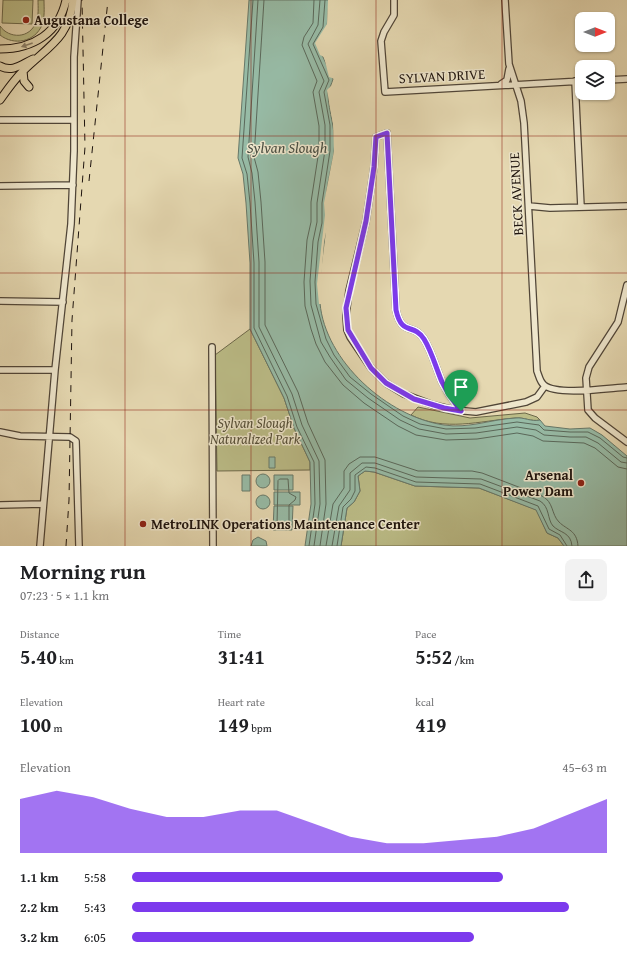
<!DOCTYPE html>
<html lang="en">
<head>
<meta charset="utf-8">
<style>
	:root { --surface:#fff; --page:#f2f2f2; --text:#202124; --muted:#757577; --accent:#7c3aed }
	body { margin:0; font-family:"Gentium Book Plus",serif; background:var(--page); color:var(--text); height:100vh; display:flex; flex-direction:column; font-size:15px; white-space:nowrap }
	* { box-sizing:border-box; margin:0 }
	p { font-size:13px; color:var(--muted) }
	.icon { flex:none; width:22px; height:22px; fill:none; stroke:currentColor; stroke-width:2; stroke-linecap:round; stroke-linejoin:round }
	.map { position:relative; height:546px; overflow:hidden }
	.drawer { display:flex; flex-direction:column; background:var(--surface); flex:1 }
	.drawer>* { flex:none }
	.needle { width:26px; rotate:90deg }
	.buttons { position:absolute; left:575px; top:12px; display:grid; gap:8px }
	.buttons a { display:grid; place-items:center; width:40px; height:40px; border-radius:8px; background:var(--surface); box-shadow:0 1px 3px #0004; font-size:20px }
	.pin { position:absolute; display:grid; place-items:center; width:34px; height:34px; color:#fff; margin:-41px -17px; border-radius:50% 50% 50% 0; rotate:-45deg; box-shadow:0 0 4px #0007 }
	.pin .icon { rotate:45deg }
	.round { display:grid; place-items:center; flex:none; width:42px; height:42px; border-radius:8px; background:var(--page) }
	.headline { display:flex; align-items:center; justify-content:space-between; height:68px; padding:0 20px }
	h1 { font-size:22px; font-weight:800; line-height:30px }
	.metrics { display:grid; grid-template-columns:repeat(3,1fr); gap:6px; height:68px; padding:4px 20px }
	.metrics div { display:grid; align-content:center }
	.metrics b { font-size:20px; font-weight:800 }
	.metrics small { font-size:11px; font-weight:400 }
	.metrics p { font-size:11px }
	.chart { height:112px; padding:8px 20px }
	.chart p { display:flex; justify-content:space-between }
	.chart svg { width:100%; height:72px; margin-top:4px; fill:var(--accent); opacity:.7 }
	ul { padding:0 20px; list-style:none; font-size:13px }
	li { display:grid; grid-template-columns:64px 48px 1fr; align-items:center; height:30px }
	li i { height:10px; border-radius:5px; background:var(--accent) }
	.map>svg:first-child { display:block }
	.green { fill:#bbbc87; stroke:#6c684a }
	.water { fill:#97bba6; stroke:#677869 }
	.pier { fill:#e5d8b1 }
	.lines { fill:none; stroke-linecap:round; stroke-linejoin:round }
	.shore { stroke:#5a685a; stroke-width:1 }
	.minor-casing { stroke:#504537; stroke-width:8 }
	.major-casing { stroke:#1e140e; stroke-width:9 }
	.minor { stroke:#eee6cc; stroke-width:5.5 }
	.major { stroke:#e5d8b1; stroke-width:7 }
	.rail { stroke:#1e140e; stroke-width:1; stroke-dasharray:7 7; stroke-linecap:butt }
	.oneway { fill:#8b8068 }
	.route-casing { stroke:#fff; stroke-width:8 }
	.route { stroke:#7c3aed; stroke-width:5 }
	.grid { fill:none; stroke:#8f2418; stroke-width:1; stroke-opacity:0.55 }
	.poi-dot { fill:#8f2418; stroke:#eee6cc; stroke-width:1.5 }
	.labels { text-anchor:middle; stroke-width:3; stroke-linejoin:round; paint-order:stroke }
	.poi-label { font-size:14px; font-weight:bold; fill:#1e140e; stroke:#eee6cc; text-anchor:start }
	.street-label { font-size:14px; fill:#1e140e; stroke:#eee6cc }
	.park-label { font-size:14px; font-style:italic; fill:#554f38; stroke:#eee6cc }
	.water-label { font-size:15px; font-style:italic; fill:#484e43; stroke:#eee6cc }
</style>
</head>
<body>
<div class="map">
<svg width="627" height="546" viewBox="0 0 627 546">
	<rect width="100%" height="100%" fill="#e5d8b1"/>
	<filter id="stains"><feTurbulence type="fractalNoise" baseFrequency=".005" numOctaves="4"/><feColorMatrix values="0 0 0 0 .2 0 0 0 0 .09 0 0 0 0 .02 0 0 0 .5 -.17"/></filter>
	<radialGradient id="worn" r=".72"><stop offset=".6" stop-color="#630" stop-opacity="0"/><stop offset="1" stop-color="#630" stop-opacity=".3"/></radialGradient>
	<path class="green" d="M3 0H33L32 24 2 23Z
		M38 0H44C44 8 45 17 42 25 35 42 14 46 0 35V26C9 39 30 39 36 22 39 16 38 7 38 0Z
		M250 329 284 398 294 428 310 462V470L217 471 215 355Z
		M418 407 470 418 525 413 537 417 540 420C531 422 524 417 515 418 479 421 445 432 411 415Z
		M365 471 374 472 415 486 479 488 537 510 547 533 558 538 564 546H341L347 508 354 502 360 491 358 476Z"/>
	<path class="water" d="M249 0H329L327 28 317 44 333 79C332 83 329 89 328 93 328 112 337 131 334 153 331 170 326 187 326 204 325 211 327 218 326 225 324 251 318 277 320 303 325 361 388 417 444 425 468 429 492 419 516 418 524 417 531 422 540 420L545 426 570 429 590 428 602 435 627 456V546H564L558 538 547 533 536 510 479 488 415 486 374 472 365 471 358 476 360 491 354 502 347 508 341 546H305L311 504 310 462 294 428 284 398 250 329V263L246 203 243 174 238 158Z
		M269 457H275V468H269Z
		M256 481a7 7 0 1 1 14 0a7 7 0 1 1-14 0Z
		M242 475H250V491H242Z
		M274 475H293V490H274Z
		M274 492H300V505H274Z
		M256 502a7 7 0 1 1 14 0a7 7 0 1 1-14 0Z
		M274 506H293L292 530H273Z
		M258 537 266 541 267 546H251L253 540Z"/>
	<path class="pier" d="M328 0H331L329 29 319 44 335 79 329 77 324 57 320 55 315 43 327 24Z
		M331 86H334L330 92 336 124V151L328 204V223L324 242 321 282 322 304H319L317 284 325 215 324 203 334 151 333 123 327 90Z"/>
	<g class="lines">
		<path class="shore" d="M253 0 242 158 247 174 250 203 254 263V328L287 396 297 427 314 462 315 504 309 546
			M258 0 248 157 252 173 255 202 259 262V327L292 394 302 425 319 461 320 504 314 546
			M264 0 254 157 258 172 261 202 265 262V325L298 392 308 423 325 460 326 504 320 546
			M314 0 313 23 304 37 302 45 317 81 313 92 319 126V150L311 202V222L307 240 304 282 305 306 311 329 316 344 325 362 343 385 364 403 398 426 416 435 446 440 477 439 517 433 533 436 543 441 584 443 595 448 618 467 627 469
			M320 0 318 25 308 44 324 81 319 92 325 125V150L317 203V222L313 241 310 281 311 305 321 342 330 357 346 380 368 398 400 420 419 429 446 434 476 433 517 427 536 430 544 435 570 437H586L598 443 621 462 627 463
			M325 0 323 27 313 44 329 80 324 92 330 125V151L322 203V223L318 242 315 282 316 304 326 339 334 355 350 377 371 394 403 416 420 424 446 429 475 428 517 422 539 425 544 430 570 432H588L600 438 623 457 627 458
			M280 479H288L289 493 296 497 295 500 289 505V525L288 526 277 525 278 481Z
			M326 546 333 504 344 488V471L349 464 360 457H375L418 471H472L482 473 542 496C554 502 551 514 559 522 567 530 577 530 578 546
			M332 546 339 506 350 490V473L362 463H375L416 477 481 479 540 501C550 507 547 519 553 526 560 533 571 532 572 546
			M337 546 343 507 351 499 355 491V475L366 467 375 468 416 482 480 484 538 506 549 529 560 535 567 546"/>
		<defs>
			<path id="minor" d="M394 0V15L384 32 381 41 385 92 582 81
				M505 0 509 64 521 101 524 123 537 371C539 376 540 382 544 385 557 396 609 388 627 387
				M608 80 627 79
				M575 81 581 207
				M501 84 507 80 509 69
				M0 120H74
				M0 186 73 185
				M529 206 550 208 627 206
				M627 285 618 322 589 367 586 378 588 410 595 418 627 442
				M0 301 63 302
				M212 347 213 546
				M0 370H55
				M461 411C454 402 447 392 442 382 436 368 432 352 424 339 413 322 402 337 396 310L387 133 376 137 374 167 366 221 349 291 346 315 347 330 350 337 371 368 386 383 404 394 433 405 454 410 476 412 526 402 537 397 545 386
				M0 432 20 436 70 437 76 441 79 546
				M0 505 43 504
				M40 546 55 370 71 224 74 151V57L78 0"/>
			<path id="major" d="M0 49C33 49 59 33 66 0
				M0 66C12 73 22 64 33 59
				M23 71 24 81 29 87
				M0 100C7 90 14 80 23 71 48 46 69 39 73 0"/>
		</defs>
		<use href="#minor" class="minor-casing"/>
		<use href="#major" class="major-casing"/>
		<use href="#minor" class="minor"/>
		<use href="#major" class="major"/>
		<path class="rail" d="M89 181 108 0
			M66 546 69 500 72 320 85 147 82 0"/>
	</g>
	<defs><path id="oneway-solid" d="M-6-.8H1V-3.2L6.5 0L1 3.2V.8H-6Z"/></defs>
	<use class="oneway" href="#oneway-solid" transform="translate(27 45) rotate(161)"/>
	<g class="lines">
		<defs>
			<path id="route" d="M387 133 396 310C402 337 413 322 424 339 432 352 436 368 442 382 447 392 454 402 461 411L444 408 414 399 386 383 371 368 348 330 346 308 366 221 374 167 376 137Z"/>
		</defs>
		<use href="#route" class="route-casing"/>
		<use href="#route" class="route"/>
	</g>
	<path class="grid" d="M125 0V546M251 0V546M376 0V546M502 0V546M0 136H627M0 273H627M0 410H627"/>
	<g class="poi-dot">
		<circle cx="26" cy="20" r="4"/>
		<circle cx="581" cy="483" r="4"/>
		<circle cx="143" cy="524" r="4"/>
	</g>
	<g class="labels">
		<g class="poi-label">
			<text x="34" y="25">Augustana College</text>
			<text x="573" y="480" text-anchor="end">Arsenal<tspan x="573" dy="16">Power Dam</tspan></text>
			<text x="151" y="529">MetroLINK Operations Maintenance Center</text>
		</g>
		<g class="street-label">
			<text transform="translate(442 76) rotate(-3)" y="5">SYLVAN DRIVE</text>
			<text transform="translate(516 194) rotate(-93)" y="5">BECK AVENUE</text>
		</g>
		<g class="park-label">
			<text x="255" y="428">Sylvan Slough<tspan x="255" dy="16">Naturalized Park</tspan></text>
		</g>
		<g class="water-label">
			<text x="287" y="153">Sylvan Slough</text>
		</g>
	</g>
	<rect width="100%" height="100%" filter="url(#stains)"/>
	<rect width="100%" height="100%" fill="url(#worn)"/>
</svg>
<div class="buttons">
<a><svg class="needle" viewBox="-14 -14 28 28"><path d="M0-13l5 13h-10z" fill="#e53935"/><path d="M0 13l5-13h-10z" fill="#757577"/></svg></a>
<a><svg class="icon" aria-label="layers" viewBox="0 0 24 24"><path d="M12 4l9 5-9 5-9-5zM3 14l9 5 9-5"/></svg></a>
</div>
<div class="pin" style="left:461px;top:411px;background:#1e9e55"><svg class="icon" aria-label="arrive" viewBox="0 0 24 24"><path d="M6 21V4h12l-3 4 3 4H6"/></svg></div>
</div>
<section class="drawer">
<div class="headline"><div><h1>Morning run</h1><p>07:23 · 5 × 1.1 km</p></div><a class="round"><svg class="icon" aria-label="share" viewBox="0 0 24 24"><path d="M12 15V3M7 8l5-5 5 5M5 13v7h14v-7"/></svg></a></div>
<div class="metrics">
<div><p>Distance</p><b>5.40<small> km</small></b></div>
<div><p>Time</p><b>31:41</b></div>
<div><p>Pace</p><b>5:52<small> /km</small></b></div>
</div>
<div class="metrics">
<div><p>Elevation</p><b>100<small> m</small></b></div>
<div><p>Heart rate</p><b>149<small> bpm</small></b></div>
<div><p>kcal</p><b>419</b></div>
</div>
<div class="chart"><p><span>Elevation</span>45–63 m</p>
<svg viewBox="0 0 160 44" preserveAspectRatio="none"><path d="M0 44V11L10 6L20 10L30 17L40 22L50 22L60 18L70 18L80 26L90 34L100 38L110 38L120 36L130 34L140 29L150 20L160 11V44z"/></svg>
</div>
<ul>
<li><b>1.1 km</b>5:58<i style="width:78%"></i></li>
<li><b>2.2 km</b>5:43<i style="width:92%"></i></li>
<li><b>3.2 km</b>6:05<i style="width:72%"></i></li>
</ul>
</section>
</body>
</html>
